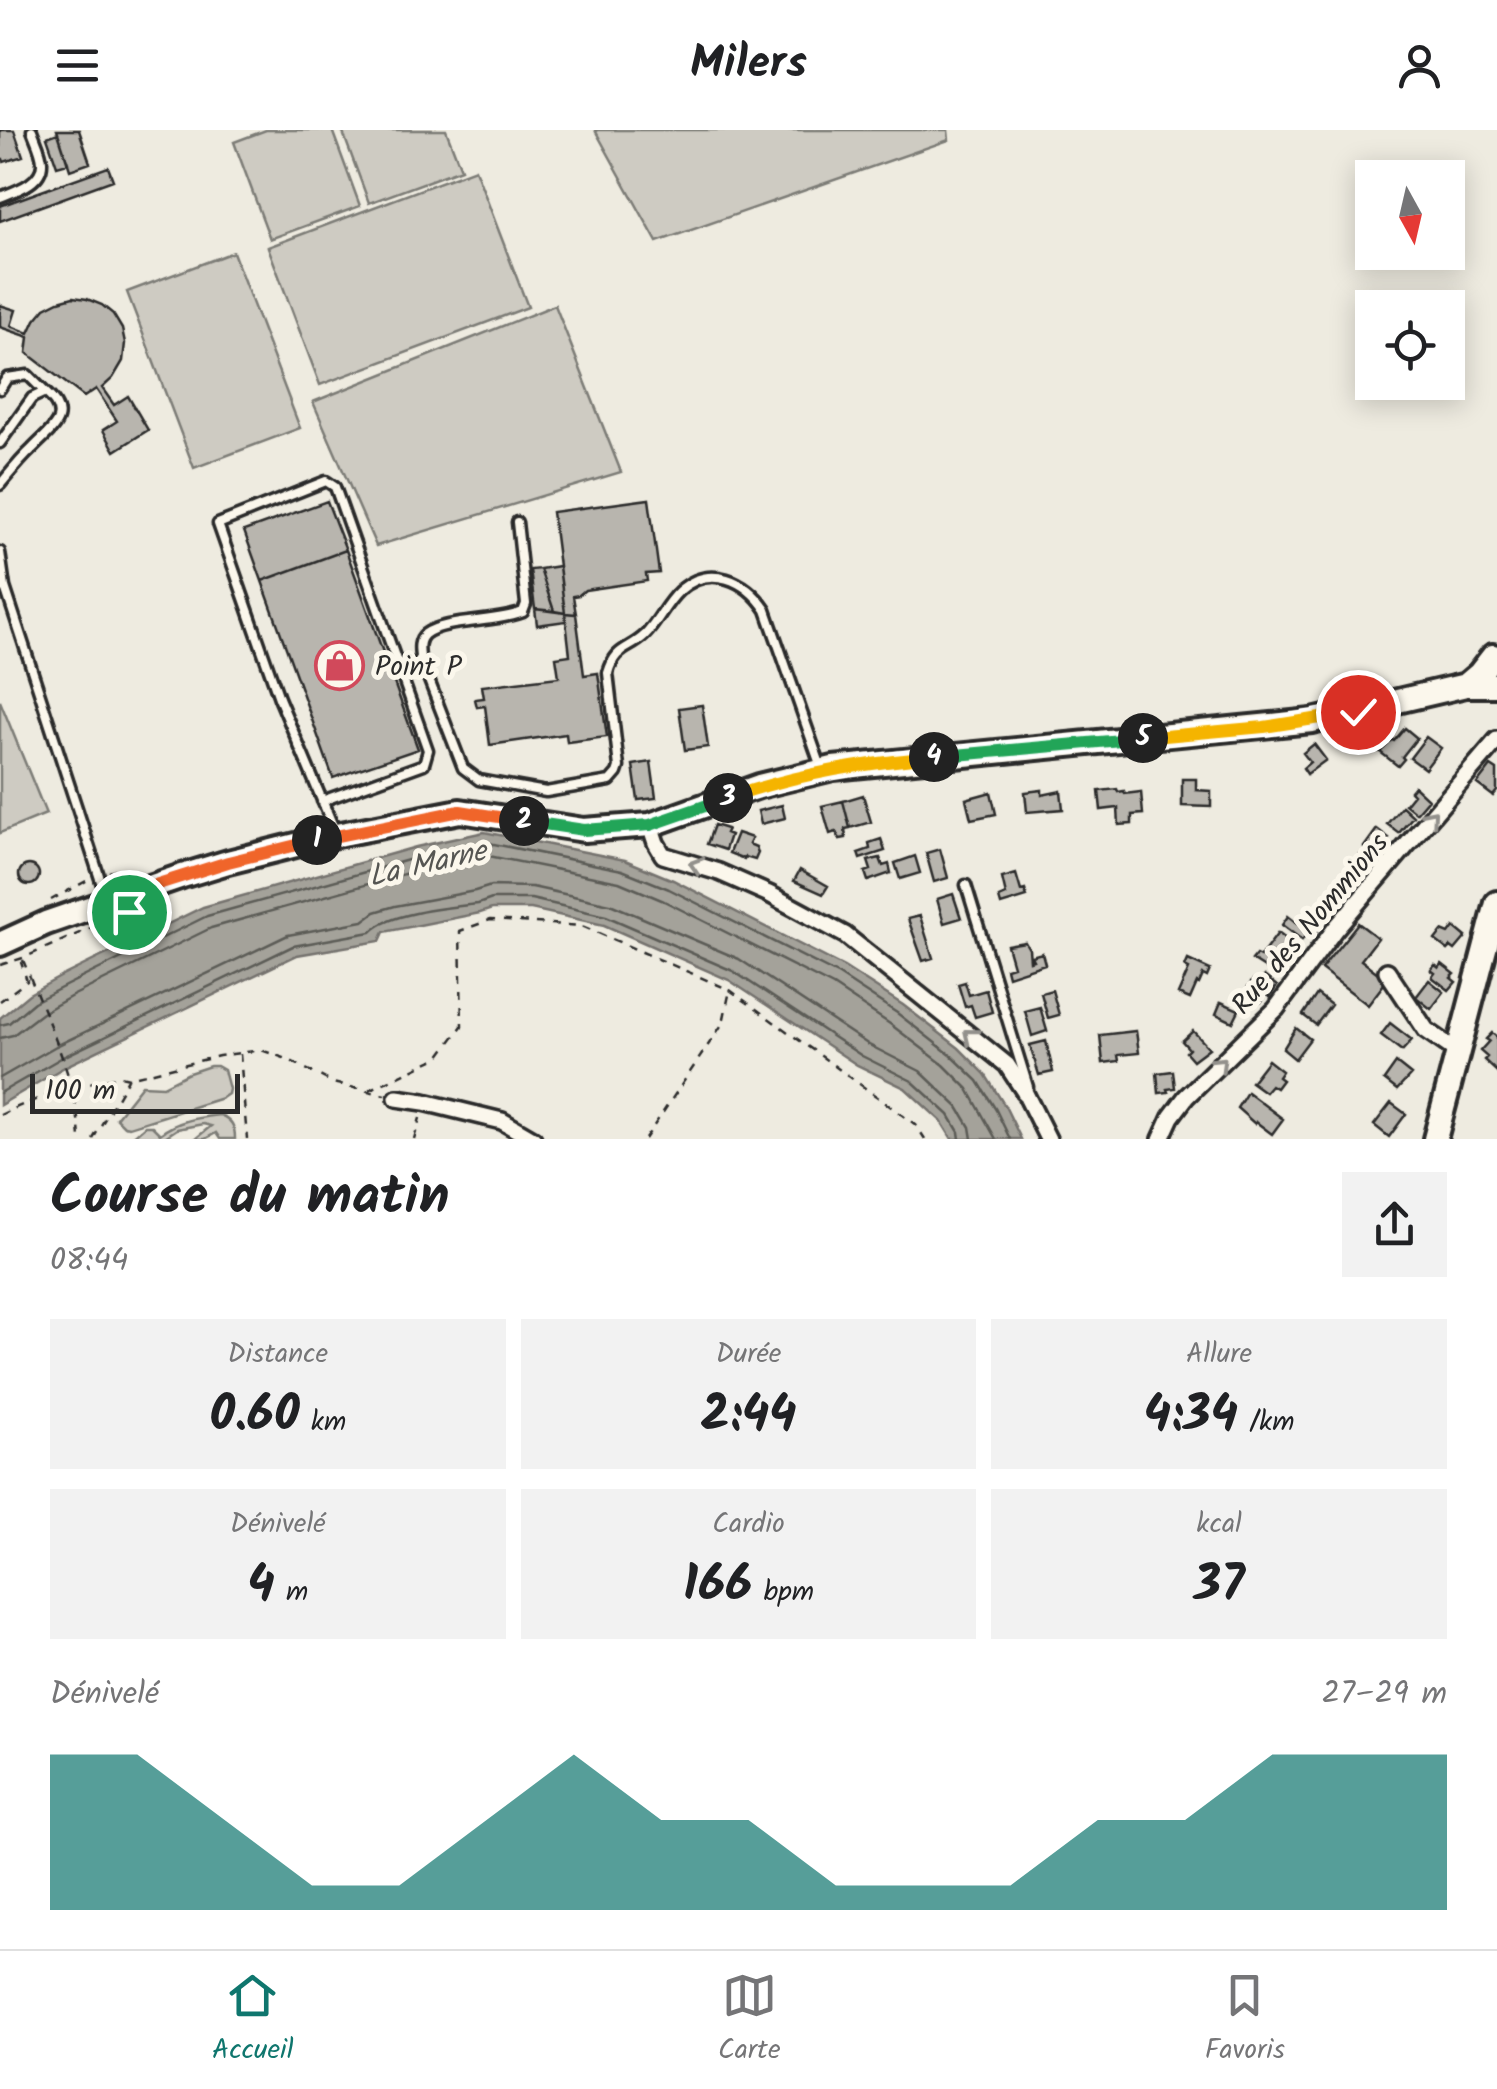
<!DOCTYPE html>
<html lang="fr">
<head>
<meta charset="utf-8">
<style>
	:root { --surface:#fff; --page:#f2f2f2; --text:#202124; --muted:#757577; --line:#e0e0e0; --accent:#0f766e }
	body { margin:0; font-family:Kalam,sans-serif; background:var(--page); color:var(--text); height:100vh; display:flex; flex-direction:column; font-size:38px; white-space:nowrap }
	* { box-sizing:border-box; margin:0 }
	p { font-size:32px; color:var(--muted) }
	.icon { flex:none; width:55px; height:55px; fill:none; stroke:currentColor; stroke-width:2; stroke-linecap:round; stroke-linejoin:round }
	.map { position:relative; height:1009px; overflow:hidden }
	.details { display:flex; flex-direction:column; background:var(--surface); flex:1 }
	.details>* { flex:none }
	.needle { width:65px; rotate:172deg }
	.controls { position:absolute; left:1355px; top:30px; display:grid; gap:20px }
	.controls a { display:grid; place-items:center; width:110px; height:110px; border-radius:0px; background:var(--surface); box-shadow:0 5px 25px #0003; font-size:50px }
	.scale { position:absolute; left:30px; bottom:25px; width:210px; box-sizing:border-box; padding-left:10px; border:5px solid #2b2b2b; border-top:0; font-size:28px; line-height:35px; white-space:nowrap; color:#2b2b2b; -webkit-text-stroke:8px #fbf7ec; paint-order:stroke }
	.pin { position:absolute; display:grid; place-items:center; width:85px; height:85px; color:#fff; margin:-42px; border:5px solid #fff; border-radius:50%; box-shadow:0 2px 10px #0007 }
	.km { position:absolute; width:50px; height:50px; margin:-25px; border-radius:50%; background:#222; color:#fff; font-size:28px; line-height:50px; text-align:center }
	.round { display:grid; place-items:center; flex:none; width:105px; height:105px; border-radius:0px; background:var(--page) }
	.summary { display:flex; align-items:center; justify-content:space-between; height:170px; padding:0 50px }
	h1 { font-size:55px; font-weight:600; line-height:75px }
	.metrics { display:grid; grid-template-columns:repeat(3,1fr); gap:15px; height:170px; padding:10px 50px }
	.metrics div { display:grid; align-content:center; border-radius:0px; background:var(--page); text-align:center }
	.metrics b { font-size:50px; font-weight:600 }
	.metrics small { font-size:28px; font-weight:400 }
	.metrics p { font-size:28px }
	.chart { height:280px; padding:20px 50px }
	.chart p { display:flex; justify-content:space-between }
	.chart svg { width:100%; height:180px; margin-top:10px; fill:var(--accent); opacity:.7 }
	header { display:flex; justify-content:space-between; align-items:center; height:130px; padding:0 50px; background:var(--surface); font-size:45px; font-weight:600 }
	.dock { display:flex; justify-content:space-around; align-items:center; height:140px; border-top:2px solid var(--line); background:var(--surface); font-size:28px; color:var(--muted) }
	.dock a { display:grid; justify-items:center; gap:5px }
	.dock .active { color:var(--accent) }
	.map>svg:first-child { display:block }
	.green { fill:#cecbc2; stroke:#7c7b76; stroke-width:2.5 }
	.water { fill:#a4a29a; stroke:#74726e; stroke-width:2.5 }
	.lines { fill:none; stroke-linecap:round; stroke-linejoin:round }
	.shore { stroke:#5b5b57; stroke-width:2.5 }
	.building { fill:#b8b5ae; stroke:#2b2b2b; stroke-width:2.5 }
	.lane-casing { stroke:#2b2b2b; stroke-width:15 }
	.street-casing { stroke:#2b2b2b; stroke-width:22 }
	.secondary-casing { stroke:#2b2b2b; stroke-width:30 }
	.path { stroke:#2b2b2b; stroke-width:2.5; stroke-dasharray:8 8; stroke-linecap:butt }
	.lane { stroke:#fbf7ec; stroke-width:8 }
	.street { stroke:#fbf7ec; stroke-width:15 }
	.secondary { stroke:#fbf7ec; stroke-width:22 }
	.path-bridge { stroke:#2b2b2b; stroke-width:2.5; stroke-dasharray:8 8; stroke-linecap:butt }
	.oneway { stroke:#93918c }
	.split-1-casing { stroke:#fff; stroke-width:20 }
	.split-2-casing { stroke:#fff; stroke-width:20 }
	.split-3-casing { stroke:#fff; stroke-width:20 }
	.split-4-casing { stroke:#fff; stroke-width:20 }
	.split-5-casing { stroke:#fff; stroke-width:20 }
	.split-6-casing { stroke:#fff; stroke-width:20 }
	.split-1 { stroke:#f0652b; stroke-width:12 }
	.split-2 { stroke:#f0652b; stroke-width:12 }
	.split-3 { stroke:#22a559; stroke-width:12 }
	.split-4 { stroke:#f5b400; stroke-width:12 }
	.split-5 { stroke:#22a559; stroke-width:12 }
	.split-6 { stroke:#f5b400; stroke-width:12 }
	.labels { text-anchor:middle; stroke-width:10; stroke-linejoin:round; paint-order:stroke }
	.poi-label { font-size:28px; fill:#2b2b2b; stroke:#fbf7ec; text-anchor:start }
	.street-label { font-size:28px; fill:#2b2b2b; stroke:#fbf7ec }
	.water-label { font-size:30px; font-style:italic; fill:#555552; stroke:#fbf7ec }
</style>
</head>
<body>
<header><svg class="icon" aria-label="menu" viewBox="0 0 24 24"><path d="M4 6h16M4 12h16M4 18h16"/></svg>Milers<svg class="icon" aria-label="person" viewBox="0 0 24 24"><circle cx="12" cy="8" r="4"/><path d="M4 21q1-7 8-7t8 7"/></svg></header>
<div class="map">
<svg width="1497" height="1009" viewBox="0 0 1497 1009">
	<rect width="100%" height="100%" fill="#eeebe0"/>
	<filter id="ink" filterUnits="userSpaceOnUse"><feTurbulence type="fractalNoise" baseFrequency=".01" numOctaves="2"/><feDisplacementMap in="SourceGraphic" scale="20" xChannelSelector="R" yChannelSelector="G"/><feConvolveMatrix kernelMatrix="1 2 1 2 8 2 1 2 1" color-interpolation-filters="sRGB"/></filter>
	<g filter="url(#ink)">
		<path class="green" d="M266 0H332L360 76 270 109 234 12Z
			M342 0H446L461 39 369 73Z
			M595 0H948L949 10 657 112Z
			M475 39 528 177 320 255 268 117Z
			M233 122 300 298 194 338 127 162Z
			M555 175 621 342 376 416 313 272Z
			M0 571 46 684 0 703Z
			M210 936H217L224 940 229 959 228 964 222 968 129 997 124 996 116 988 142 955 163 956 189 943Z
			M220 985C232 990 235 996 235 1009H220L216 1003 205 1009H195L211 996 203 994 177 999 162 1009H149L145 1006 130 1009 145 996H152L160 1004C178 990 197 988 220 985Z"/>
		<path class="water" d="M484 702 625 730 673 750 844 837 903 875 959 918 985 944 1005 976 1021 1009H952L941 991 905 958 857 935 729 850 604 795 531 779H492L480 783 384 802 380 811 297 825 66 936 0 975V888L29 864 62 846 203 777 416 717Z"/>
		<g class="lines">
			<path class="shore" d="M0 895 9 893 34 872 67 855 207 786 419 727 484 712 622 740 669 759 839 845 897 883 952 926 978 951 996 980 1010 1009
				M0 908 13 905 42 883 72 866 211 798 422 739 484 725 619 752 664 771 833 856 890 894 944 935 968 959 996 1009
				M0 948 56 916 288 805 363 791 375 782 395 776 475 761 491 756 532 757 610 774 739 829 869 915 920 941 958 977 970 997 972 1009
				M0 963 61 928 293 816 371 802C387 783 451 777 478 774L492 769H531L606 786 733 841 862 926 912 951 949 985 959 1002 960 1009"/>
		</g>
		<path class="building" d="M0 0H14L23 26 4 32 3 29 0 30Z
			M57 0H79L90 33 70 40Z
			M58 3 68 33 57 36 47 7Z
			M108 37 113 50 0 91V76Z
			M73 167 87 169 102 175 113 184 122 199 125 213 123 231 113 248 102 258 114 275 128 266 148 300 115 321 103 300 117 291 96 259 84 267 27 223 29 207 0 197V175L16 180 11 196 29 203 35 190 45 178 59 171Z
			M649 369 659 443 646 444 647 451 585 460 579 465 573 466 576 484 565 483 552 382Z
			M327 371 346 420 262 451 244 401Z
			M346 420 418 619 333 648 262 451Z
			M559 436 565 483 554 481 540 439Z
			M540 439 554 481 535 479 530 440Z
			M535 479 565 483 566 491 537 495Z
			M565 483 576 484 584 545 598 543 607 607 567 612 566 604 490 615 485 576 477 577 475 569 484 568 482 556 559 547 556 527 570 525Z
			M702 575 708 617 685 620 679 578Z
			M1405 598 1417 608 1402 627 1404 629 1398 636 1380 622 1392 610 1394 611Z
			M1426 607 1441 618 1425 639 1410 628Z
			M1314 614 1326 630 1307 644 1303 638 1310 632 1303 623Z
			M651 632 656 668 638 670 633 635Z
			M1491 636 1497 640V661L1493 666 1477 654Z
			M1182 649H1196V660L1211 661V677L1182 676Z
			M1414 656 1428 669 1416 683 1405 674 1413 664 1410 661Z
			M1117 659 1118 662 1124 661 1125 664 1141 662 1143 684 1132 685V694L1119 695 1118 678 1101 680 1099 661Z
			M1042 660V665L1061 661 1063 679 1027 682 1025 662Z
			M991 662 996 684 971 689 966 669Z
			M863 665 871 692 850 698 843 671Z
			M843 671 850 698 845 699 846 708 840 709 836 702 830 704 822 676Z
			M782 675 785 688 761 694 758 681Z
			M1402 676 1413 686 1399 703 1387 694Z
			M714 695 727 699 725 703 730 705 725 720 707 714Z
			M1377 699 1389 708 1384 715 1387 717 1378 728 1364 717Z
			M737 703 752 708 749 714 756 717 758 723 755 730 745 727 744 729 729 723Z
			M881 709 885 721 860 729 858 723 870 719 869 713Z
			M940 719 948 748 934 752 926 723Z
			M1361 724 1374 734 1358 753 1345 743Z
			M915 726 920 743 900 749 895 733Z
			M880 728 883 736 889 734 891 743 868 751 865 742 871 740 868 731Z
			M19 745a10 10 0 1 1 20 0a10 10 0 1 1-20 0Z
			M800 740 828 756 823 764 794 751Z
			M1016 744 1021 761 1025 760 1027 767 1001 775 999 768 1006 765 1002 748Z
			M953 764 961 788 944 793 937 769Z
			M1307 781 1322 793 1313 806 1307 804 1302 810 1282 795 1288 786 1297 793 1301 789 1303 790Z
			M920 786 933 828 923 831 908 789Z
			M1358 793 1378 808 1361 830 1387 850 1368 875 1321 839Z
			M1454 797 1466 807 1455 820 1451 817 1448 820 1435 810 1442 801 1449 804Z
			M1278 803 1291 813 1271 842 1252 830 1256 825 1260 827Z
			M1025 812 1029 819 1030 831 1033 830 1031 826 1042 823 1045 834 1008 846 1006 838 1013 836 1007 815Z
			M1188 830 1210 840 1207 847 1203 845 1199 854 1197 853 1190 869 1178 864 1189 839 1185 837Z
			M1442 834 1455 844 1451 848 1456 852 1449 860 1432 847 1435 843 1431 840 1435 835 1439 838Z
			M1264 846 1277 856 1270 867 1267 864 1261 872 1246 860 1253 850 1257 853Z
			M1429 850 1444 862 1431 879 1416 867Z
			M965 852 969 865 986 860 992 882 975 887 971 875 965 877 958 854Z
			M1052 860 1059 885 1048 888 1041 863Z
			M1317 864 1331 875 1316 895 1303 885Z
			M1221 872 1239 880 1233 892 1216 884Z
			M1040 877 1047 901 1032 906 1025 881Z
			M1390 893 1412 910 1402 921 1381 905Z
			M1296 898 1310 909 1295 929 1283 919Z
			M1136 901 1139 923 1118 925 1119 931 1103 933 1100 905Z
			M1193 901 1209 918 1193 930 1186 922 1189 919 1182 911Z
			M1492 903 1497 907V942L1484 930 1487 927 1480 921 1489 911 1486 909Z
			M1046 911 1053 942 1039 945 1030 915Z
			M1268 930 1282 941 1278 947 1282 950 1276 958 1271 955 1265 962 1251 952Z
			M1396 933 1411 945 1397 960 1384 950Z
			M1173 941 1175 958 1167 959 1168 962 1159 963 1157 943Z
			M1247 962 1283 989 1272 1004 1256 992 1255 994 1237 978Z
			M1391 973 1406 984 1389 1007 1374 995Z"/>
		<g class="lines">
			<defs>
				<path id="lane" d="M0 67C15 61 43 53 42 32 42 22 35 9 32 0
					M0 259 7 248 28 245 45 262
					M0 313 32 268 45 262C74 287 51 299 32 319 20 330 10 343 0 355
					M517 392 526 474 523 482C497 493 445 489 425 504 418 510 419 519 420 527L463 638 479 650 546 662 610 651 617 643 619 637 608 543C616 516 628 521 645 505 658 492 665 474 679 461 710 433 746 450 766 480L821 637
					M0 422 5 457 106 767
					M322 671 424 634 428 620 335 357 326 351 218 394 279 568 335 701
					M966 755 1028 957"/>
				<path id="street" d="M650 695 656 713 663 725 719 742 769 764 845 805 1007 935 1024 961 1048 1009
					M1387 841 1426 900 1458 922
					M397 968 424 972 502 991 533 1009
					M1161 1009 1171 987 1186 967 1276 879 1335 799 1497 610"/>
				<path id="secondary" d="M1466 555 1479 544 1493 526
					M0 814 46 793 182 746 228 732 336 705 460 681 584 700 650 695 759 656 833 638 1312 591 1466 555H1497
					M1435 1009 1497 773"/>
			</defs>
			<use href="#lane" class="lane-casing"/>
			<use href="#street" class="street-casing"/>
			<use href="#secondary" class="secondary-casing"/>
			<path class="path" d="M109 742 122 739 130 742
				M51 770 88 750
				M23 830 30 847
				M0 835 23 828 91 798
				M0 871 27 851 21 832
				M240 924 247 1009
				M369 960 439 927 462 896 460 801 490 790 582 796 730 860 916 995 925 1009
				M0 985C39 966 78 955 120 946L129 948 219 926 261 920 287 929 333 953 385 965
				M93 1009 128 949
				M414 1009 420 988
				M645 1009 723 893 730 860"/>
			<use href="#lane" class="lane"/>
			<use href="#street" class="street"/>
			<use href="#secondary" class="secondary"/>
			<path class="path-bridge" d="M30 847C51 900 77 952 80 1009"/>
		</g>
		<defs><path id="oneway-chevron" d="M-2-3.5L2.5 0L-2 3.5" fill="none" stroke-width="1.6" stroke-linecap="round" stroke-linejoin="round" transform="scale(2.5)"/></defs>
		<g class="oneway">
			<use href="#oneway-chevron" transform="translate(1431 686) rotate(-49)"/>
			<use href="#oneway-chevron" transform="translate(696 735) rotate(-163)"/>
			<use href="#oneway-chevron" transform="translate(970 905) rotate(-141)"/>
			<use href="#oneway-chevron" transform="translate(1220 933) rotate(-44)"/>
		</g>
	</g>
	<g class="lines" filter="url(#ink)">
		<defs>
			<path id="split-1" d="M129 782 136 761 228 732 317 710"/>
			<path id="split-2" d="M317 710 460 681 524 691"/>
			<path id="split-3" d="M524 691 584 700 650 695 728 668"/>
			<path id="split-4" d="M728 668C795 644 863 633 934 627"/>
			<path id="split-5" d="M934 627 1143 608"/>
			<path id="split-6" d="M1143 608 1264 597 1358 582"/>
		</defs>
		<use href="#split-1" class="split-1-casing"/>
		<use href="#split-2" class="split-2-casing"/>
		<use href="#split-3" class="split-3-casing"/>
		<use href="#split-4" class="split-4-casing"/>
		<use href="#split-5" class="split-5-casing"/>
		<use href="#split-6" class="split-6-casing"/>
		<use href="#split-1" class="split-1"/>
		<use href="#split-2" class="split-2"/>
		<use href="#split-3" class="split-3"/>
		<use href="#split-4" class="split-4"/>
		<use href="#split-5" class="split-5"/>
		<use href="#split-6" class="split-6"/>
	</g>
	<defs>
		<symbol id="shop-ring" viewBox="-11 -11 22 22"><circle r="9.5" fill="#fbf7ec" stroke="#d1495b" stroke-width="1.5"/><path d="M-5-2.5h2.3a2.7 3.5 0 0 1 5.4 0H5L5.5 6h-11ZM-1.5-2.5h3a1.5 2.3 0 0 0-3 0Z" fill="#d1495b"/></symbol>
	</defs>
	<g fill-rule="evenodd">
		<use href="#shop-ring" x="312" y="508" width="55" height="55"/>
	</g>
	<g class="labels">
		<g class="poi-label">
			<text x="375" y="545">Point P</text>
		</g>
		<g class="street-label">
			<text transform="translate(1309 793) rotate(-50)" y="10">Rue des Nommions</text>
		</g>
		<g class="water-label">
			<text transform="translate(427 733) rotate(-13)" y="10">La Marne</text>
		</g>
	</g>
</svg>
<div class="controls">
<a><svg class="needle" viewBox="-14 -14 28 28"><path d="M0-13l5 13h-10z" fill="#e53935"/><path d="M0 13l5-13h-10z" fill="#757577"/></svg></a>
<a><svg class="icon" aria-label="locate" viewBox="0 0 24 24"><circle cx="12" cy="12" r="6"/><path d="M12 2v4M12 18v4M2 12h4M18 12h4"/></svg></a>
</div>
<div class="scale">100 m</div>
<div class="pin" style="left:129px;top:782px;background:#1e9e55"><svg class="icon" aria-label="arrive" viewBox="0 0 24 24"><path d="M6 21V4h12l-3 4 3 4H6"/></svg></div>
<div class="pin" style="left:1358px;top:582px;background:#d93025"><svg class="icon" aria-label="check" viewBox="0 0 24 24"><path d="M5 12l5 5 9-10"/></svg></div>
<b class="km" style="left:317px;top:710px">1</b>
<b class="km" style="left:524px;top:691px">2</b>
<b class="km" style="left:728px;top:668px">3</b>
<b class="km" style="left:934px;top:627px">4</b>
<b class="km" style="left:1143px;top:608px">5</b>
</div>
<section class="details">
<div class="summary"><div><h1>Course du matin</h1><p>08:44</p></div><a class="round"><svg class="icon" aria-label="share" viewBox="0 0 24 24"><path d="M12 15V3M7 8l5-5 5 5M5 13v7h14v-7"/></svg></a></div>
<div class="metrics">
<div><p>Distance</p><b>0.60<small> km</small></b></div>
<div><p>Durée</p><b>2:44</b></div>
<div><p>Allure</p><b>4:34<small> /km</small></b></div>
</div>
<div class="metrics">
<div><p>Dénivelé</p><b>4<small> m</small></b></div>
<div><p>Cardio</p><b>166<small> bpm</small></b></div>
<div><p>kcal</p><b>37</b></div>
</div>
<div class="chart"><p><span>Dénivelé</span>27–29 m</p>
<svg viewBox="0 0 160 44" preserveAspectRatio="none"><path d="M0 44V6L10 6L20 22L30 38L40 38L50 22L60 6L70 22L80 22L90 38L100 38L110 38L120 22L130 22L140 6L150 6L160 6V44z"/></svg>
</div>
</section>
<nav class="dock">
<a class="active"><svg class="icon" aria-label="home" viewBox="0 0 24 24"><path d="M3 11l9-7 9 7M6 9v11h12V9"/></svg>Accueil</a>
<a><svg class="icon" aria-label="map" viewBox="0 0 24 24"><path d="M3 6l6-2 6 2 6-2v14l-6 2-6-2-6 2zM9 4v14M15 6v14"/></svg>Carte</a>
<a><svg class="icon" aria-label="saved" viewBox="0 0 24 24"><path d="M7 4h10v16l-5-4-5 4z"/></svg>Favoris</a>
</nav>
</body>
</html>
